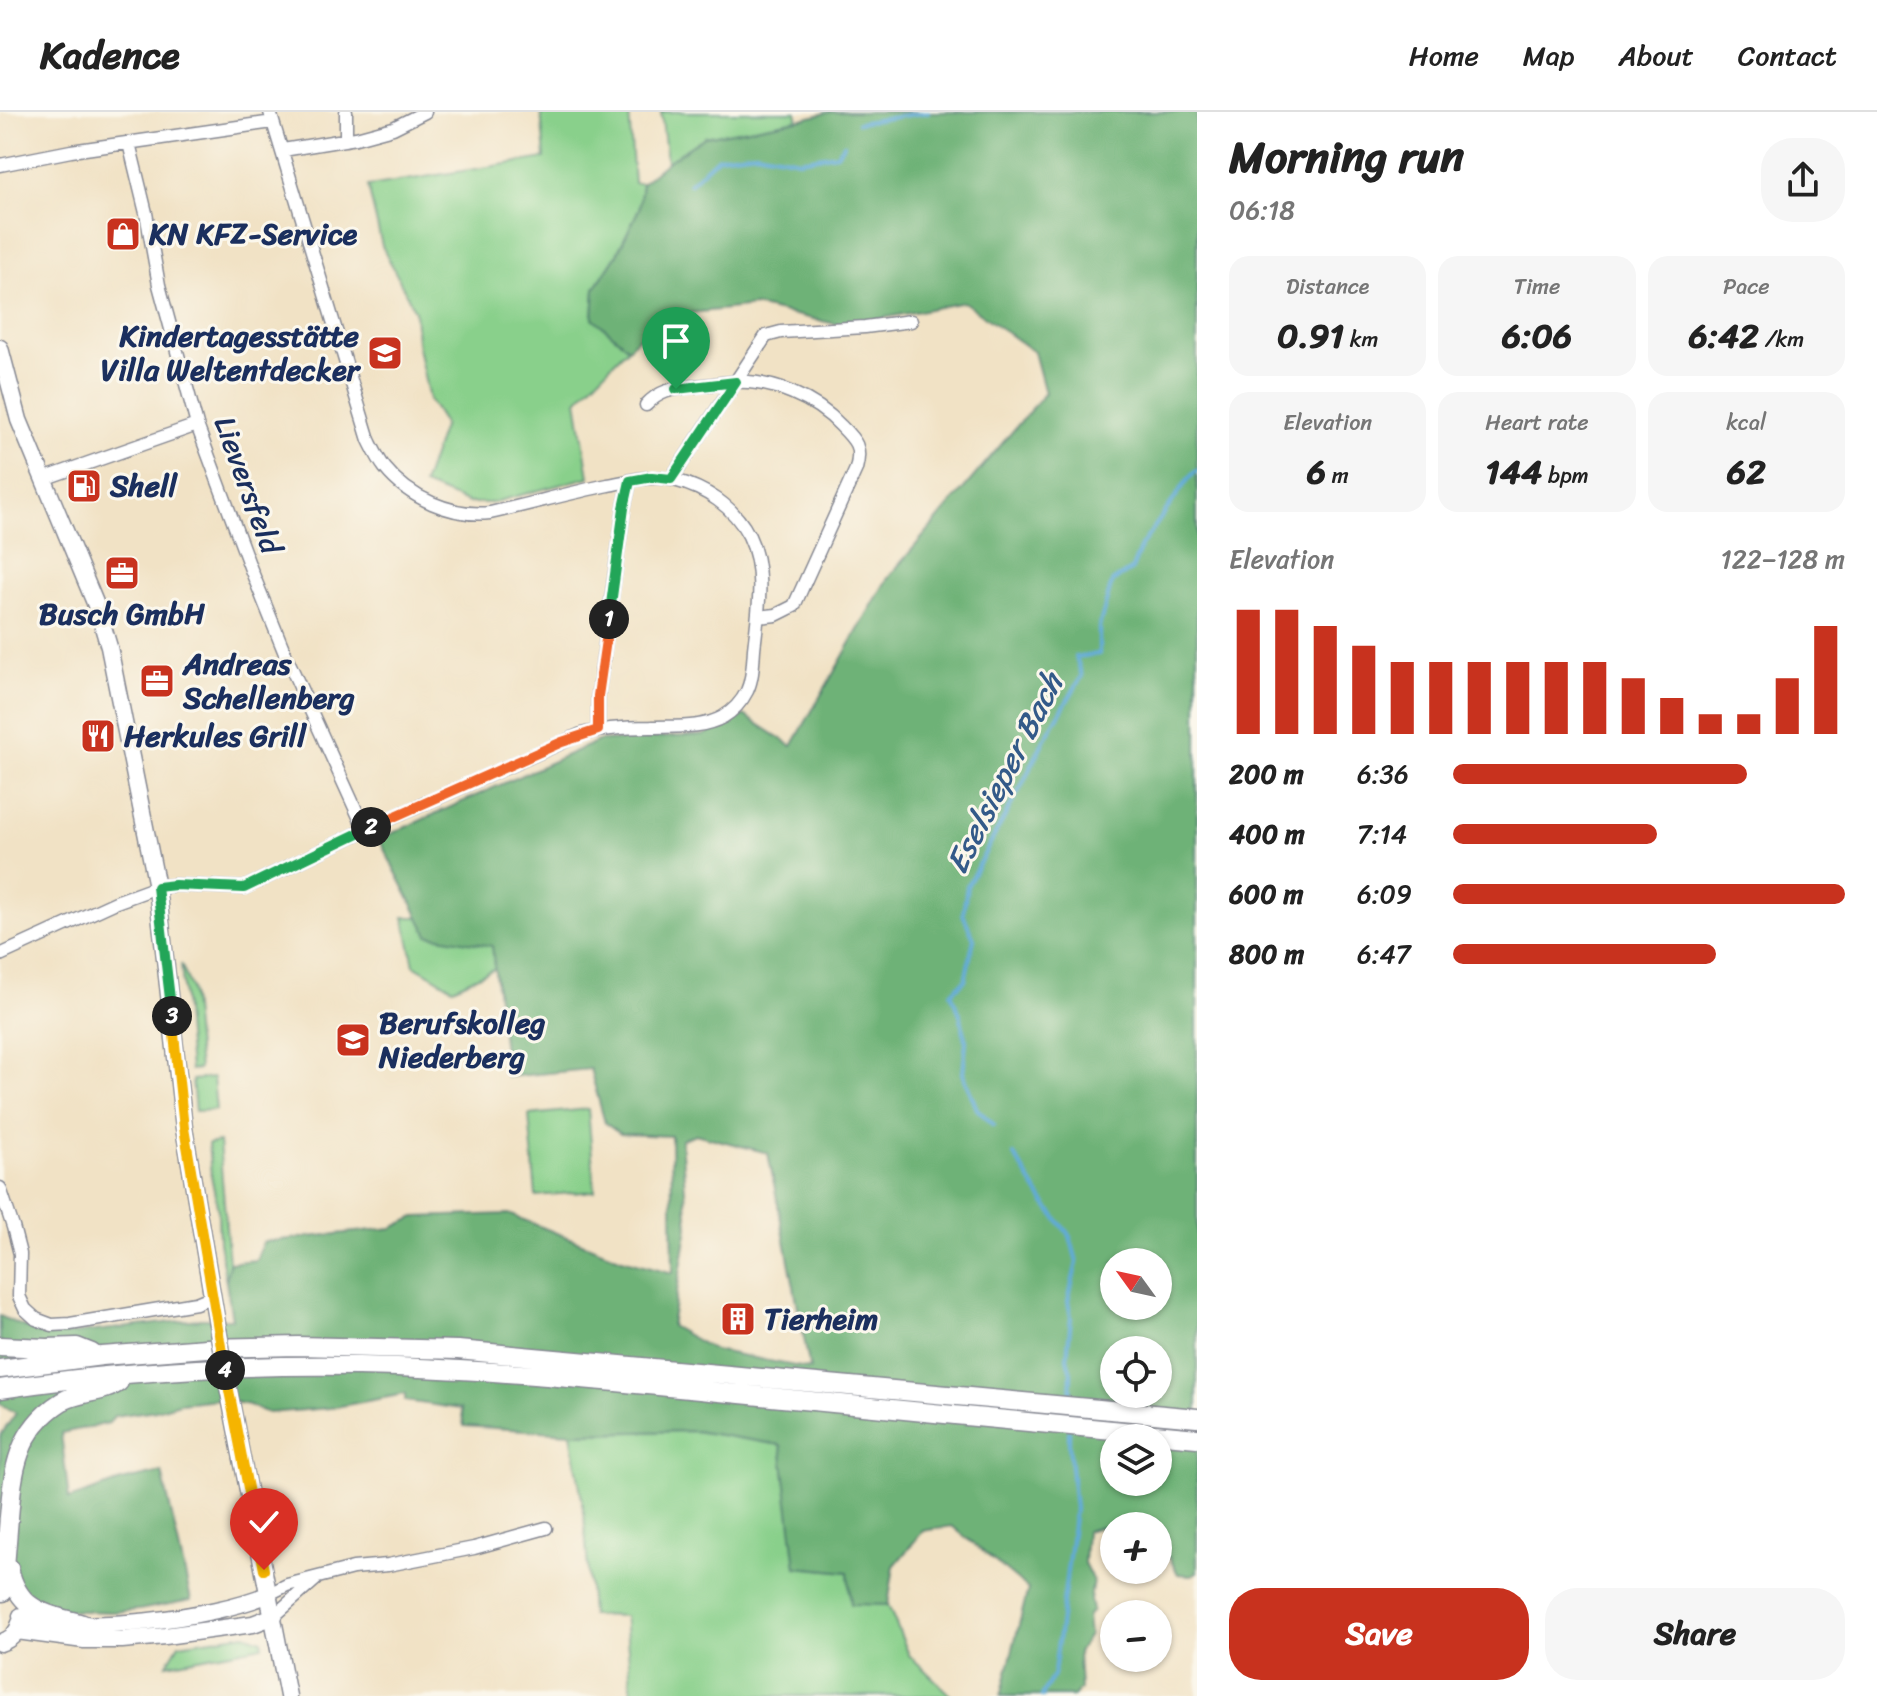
<!DOCTYPE html>
<html lang="en">
<head>
<meta charset="utf-8">
<style>
	:root { --surface:#fff; --page:#f6f6f6; --text:#222; --muted:#767676; --line:#e0e0e0; --accent:#c8321e }
	body { margin:0; font-family:Sriracha,sans-serif; background:var(--page); color:var(--text); height:100vh; display:flex; flex-direction:column; font-size:30px; white-space:nowrap }
	* { box-sizing:border-box; margin:0 }
	p { font-size:26px; color:var(--muted) }
	.icon { flex:none; width:44px; height:44px; fill:none; stroke:currentColor; stroke-width:2; stroke-linecap:round; stroke-linejoin:round }
	.map { position:relative; flex:1; overflow:hidden }
	.drawer { display:flex; flex-direction:column; background:var(--surface); width:680px }
	.drawer>* { flex:none }
	.needle { width:52px; rotate:303deg }
	.controls { position:absolute; left:1100px; top:1136px; display:grid; gap:16px }
	.controls a { display:grid; place-items:center; width:72px; height:72px; border-radius:50%; background:var(--surface); box-shadow:0 2px 6px #0004; font-size:40px }
	.pin { position:absolute; display:grid; place-items:center; width:68px; height:68px; color:#fff; margin:-82px -34px; border-radius:50% 50% 50% 0; rotate:-45deg; box-shadow:0 0 8px #0007 }
	.pin .icon { rotate:45deg }
	.km { position:absolute; width:40px; height:40px; margin:-20px; border-radius:50%; background:#222; color:#fff; font-size:22px; line-height:40px; text-align:center }
	.round { display:grid; place-items:center; flex:none; width:84px; height:84px; border-radius:32px; background:var(--page) }
	.overview { display:flex; align-items:center; justify-content:space-between; height:136px; padding:0 32px }
	h1 { font-size:44px; font-weight:700; line-height:60px }
	.metrics { display:grid; grid-template-columns:repeat(3,1fr); gap:12px; height:136px; padding:8px 32px }
	.metrics div { display:grid; align-content:center; border-radius:20px; background:var(--page); text-align:center }
	.metrics b { font-size:34px; font-weight:700 }
	.metrics small { font-size:22px; font-weight:400 }
	.metrics p { font-size:22px }
	.chart { height:224px; padding:16px 32px }
	.chart p { display:flex; justify-content:space-between }
	.chart svg { width:100%; height:144px; margin-top:8px; stroke:var(--accent); stroke-width:6 }
	.button { display:flex; gap:16px; margin-top:auto; padding:16px 32px }
	.button a { flex:1; height:92px; border-radius:32px; background:var(--accent); color:#fff; font-size:32px; font-weight:700; line-height:92px; text-align:center }
	.button a+a { background:var(--page); color:var(--text) }
	ul { padding:0 32px; list-style:none; font-size:26px }
	li { display:grid; grid-template-columns:128px 96px 1fr; align-items:center; height:60px }
	li i { height:20px; border-radius:10px; background:var(--accent) }
	header { display:flex; align-items:center; gap:48px; box-sizing:border-box; height:112px; padding:0 40px; background:var(--surface); border-bottom:2px solid var(--line) }
	header strong { font-size:38px }
	nav { display:flex; gap:44px; margin-inline-start:auto; font-size:28px }
	main { display:flex; flex:1; min-height:0 }
	.map>svg:first-child { display:block }
	.green { fill:#89d08b; stroke:#528074; stroke-width:2 }
	.forest { fill:#6eb277; stroke:#44706a; stroke-width:2; fill-rule:evenodd }
	.lines { fill:none; stroke-linecap:round; stroke-linejoin:round }
	.stream { stroke:#60aad8; stroke-width:4 }
	.minor-casing { stroke:#868892; stroke-width:15 }
	.major-casing { stroke:#868892; stroke-width:19 }
	.highway-casing { stroke:#868892; stroke-width:21 }
	.minor { stroke:#fff; stroke-width:12 }
	.major { stroke:#fff; stroke-width:16 }
	.highway { stroke:#fff; stroke-width:18 }
	.major-bridge-casing { stroke:#868892; stroke-width:19; stroke-linecap:butt }
	.major-bridge { stroke:#fff; stroke-width:16 }
	.split-1-casing { stroke:#fff; stroke-width:16 }
	.split-2-casing { stroke:#fff; stroke-width:16 }
	.split-3-casing { stroke:#fff; stroke-width:16 }
	.split-4-casing { stroke:#fff; stroke-width:16 }
	.split-5-casing { stroke:#fff; stroke-width:16 }
	.split-1 { stroke:#22a559; stroke-width:10 }
	.split-2 { stroke:#f0652b; stroke-width:10 }
	.split-3 { stroke:#22a559; stroke-width:10 }
	.split-4 { stroke:#f5b400; stroke-width:10 }
	.split-5 { stroke:#f5b400; stroke-width:10 }
	.labels { text-anchor:middle; stroke-width:6; stroke-linejoin:round; paint-order:stroke }
	.poi-label { font-size:30px; font-weight:bold; fill:#1b2f5e; stroke:#fbf7ec; text-anchor:start }
	.street-label { font-size:30px; fill:#1b2f5e; stroke:#fbf7ec }
	.water-label { font-size:32px; font-style:italic; fill:#335a89; stroke:#fbf7ec }
</style>
</head>
<body>
<header>
<strong>Kadence</strong>
<nav><a>Home</a><a>Map</a><a>About</a><a>Contact</a></nav>
</header>
<main>
<div class="map">
<svg width="1197" height="1584" viewBox="0 0 1197 1584">
	<rect width="100%" height="100%" fill="#fbf7ec"/>
	<filter id="ink" filterUnits="userSpaceOnUse"><feTurbulence type="fractalNoise" baseFrequency=".0125" numOctaves="2"/><feDisplacementMap in="SourceGraphic" scale="16" xChannelSelector="R" yChannelSelector="G"/><feConvolveMatrix kernelMatrix="1 2 1 2 8 2 1 2 1" color-interpolation-filters="sRGB"/></filter>
	<filter id="wash" filterUnits="userSpaceOnUse"><feTurbulence type="fractalNoise" baseFrequency=".006" numOctaves="4" result="noise"/><feDisplacementMap in="SourceGraphic" scale="32" xChannelSelector="R" yChannelSelector="G"/><feGaussianBlur stdDeviation="1.8" result="paint"/><feColorMatrix in="noise" values="0 0 0 0 0 0 0 0 0 0 0 0 0 0 0 0 0 1.4 0 .05"/><feComposite in="paint" operator="in"/></filter>
	<g filter="url(#wash)">
		<rect width="100%" height="100%" fill="#f1e2c5"/>
		<path class="green" d="M541 0H629L634 71H642L639 97 617 142 595 176 593 205 628 236 577 288 589 365 491 391H469L423 373 444 312 429 288 417 230 415 199 382 134 368 74 545 46Z
			M661 0H796L798 8 705 25 667 50Z
			M522 753 495 856 453 876 414 853 404 805H420Z
			M181 852 191 876 199 957 190 958Z
			M213 966 216 998 195 999 192 968Z
			M588 997 595 1079 536 1084 529 1003Z
			M219 1030 229 1151 226 1170 219 1130 218 1099 211 1063 208 1032Z
			M695 1319 781 1333 797 1455 848 1460 851 1491 888 1493 909 1543 952 1584H701V1582L632 1584 625 1504 591 1503 584 1400 571 1321Z
			M245 1522 262 1528 263 1534 167 1552 179 1532Z"/>
		<path class="forest" d="M830 0H1197V1460L1192 1463 1178 1462 1169 1445H1158V1414H1114V1427L1105 1421 1101 1415 1086 1419 1084 1451 1093 1469 1090 1487 1092 1499 1087 1504 1089 1523 1078 1541 1080 1577 1074 1584H1001L1028 1477 952 1414 923 1419 894 1454 888 1493 851 1492 848 1460 796 1455 781 1333 695 1319 571 1321 464 1314 461 1297 405 1289V1282L330 1296 268 1301 249 1293 217 1287 180 1291 156 1298 114 1304 109 1311 61 1321 69 1387 121 1369 162 1360 191 1488 139 1498 112 1500 53 1498 0 1467V1324L16 1301 0 1292V1204L38 1221 60 1223 199 1207H232L226 1170 229 1151 256 1148 263 1130 392 1116 415 1105 509 1102 622 1147 673 1161 671 1024 620 1022 605 1011 590 957 507 965 492 834 428 823 379 727 598 629 704 623 744 603 792 634 887 467 1045 281 1034 240 964 190 844 214 755 194 663 204 628 236 593 206 595 176 617 142 639 97 642 71 667 50 705 25 798 8ZM695 1022 768 1041 810 1257 714 1238 671 1214 688 1115 681 1028ZM1114 1150H1158V1194H1114ZM1114 1238H1158V1282H1114ZM1114 1326H1158V1370H1114Z"/>
		<g class="lines">
			<path class="stream" d="M858 11 928 0
				M689 72 718 45 756 40 799 48 837 42 844 32
				M994 1013 977 997 963 962 966 929 960 902 951 881 965 868 974 827 963 802 967 774 1022 673 1044 628 1082 564 1076 545 1099 542V515L1112 470 1132 457 1141 434 1192 362 1197 359
				M1014 1043 1043 1089 1070 1124 1077 1150 1068 1189 1071 1205 1067 1246 1071 1261 1070 1290
				M1042 1584 1054 1561 1075 1397 1069 1333V1319"/>
		</g>
	</g>
	<g filter="url(#ink)">
		<g class="lines">
			<defs>
				<path id="minor" d="M346 0V28
					M129 31 146 101 159 173 197 313 250 455 286 544 365 718
					M283 38 356 26 393 16 425 0
					M0 53 71 39 273 10
					M646 293C661 277 675 277 696 274 709 273 721 271 734 270 772 268 815 286 841 314 856 329 862 335 856 357L794 494 776 503 758 505
					M43 367 197 313
					M671 367 766 224 781 220 865 215 911 209
					M598 618V584L624 396 630 369
					M0 843 116 790 157 775 175 773 244 776 365 718 579 623C603 616 627 615 651 615 675 614 701 617 723 605 733 599 742 589 747 579 753 566 753 551 754 537 758 500 766 459 749 424 734 394 705 376 674 368 652 362 630 369 608 373 569 381 530 392 490 401 452 405 409 386 385 356 378 347 374 338 369 328L270 0
					M0 1076 13 1115 20 1142 19 1184 25 1197 36 1207 52 1213 70 1212 196 1191 213 1184
					M269 1482 287 1473 353 1456 388 1453 474 1436 546 1416
					M274 1504 316 1467"/>
				<path id="major" d="M0 236 19 308 98 498 109 535 157 775 184 1016 218 1218
					M228 1275 288 1584
					M21 1504C78 1524 213 1506 269 1482
					M17 1519 84 1528H122L165 1524 253 1512 274 1504
					M0 1531C11 1527 17 1522 20 1511"/>
				<path id="highway" d="M0 1234 47 1236 77 1235 92 1241
					M0 1257 102 1244 206 1236 298 1234 458 1238 1197 1306
					M0 1277C131 1257 265 1251 397 1255 512 1259 626 1271 740 1282 892 1297 1045 1312 1197 1326
					M9 1456C19 1500 44 1501 83 1512
					M3 1480C5 1455 7 1430 9 1405 13 1358 17 1318 61 1290 79 1279 103 1282 119 1270"/>
			</defs>
			<use href="#minor" class="minor-casing"/>
			<use href="#major" class="major-casing"/>
			<use href="#highway" class="highway-casing"/>
			<use href="#minor" class="minor"/>
			<use href="#major" class="major"/>
			<use href="#highway" class="highway"/>
			<defs>
				<path id="major-bridge" d="M218 1218 228 1275"/>
			</defs>
			<use href="#major-bridge" class="major-bridge-casing"/>
			<use href="#major-bridge" class="major-bridge"/>
		</g>
	</g>
	<g class="lines" filter="url(#ink)">
		<defs>
			<path id="split-1" d="M609 507 624 396 630 369 652 365 671 367 736 270 676 277"/>
			<path id="split-2" d="M371 715 562 630 598 618V584L609 507"/>
			<path id="split-3" d="M172 904 157 775 175 773 244 776 371 715"/>
			<path id="split-4" d="M172 904 184 1016 225 1258"/>
			<path id="split-5" d="M225 1258 264 1458"/>
		</defs>
		<use href="#split-1" class="split-1-casing"/>
		<use href="#split-2" class="split-2-casing"/>
		<use href="#split-3" class="split-3-casing"/>
		<use href="#split-4" class="split-4-casing"/>
		<use href="#split-5" class="split-5-casing"/>
		<use href="#split-1" class="split-1"/>
		<use href="#split-2" class="split-2"/>
		<use href="#split-3" class="split-3"/>
		<use href="#split-4" class="split-4"/>
		<use href="#split-5" class="split-5"/>
	</g>
	<defs>
		<symbol id="shop-square" viewBox="-11 -11 22 22"><rect x="-9" y="-9" width="18" height="18" rx="4" fill="#c8321e" stroke="#fbf7ec"/><path d="M-5-2.5h2.3a2.7 3.5 0 0 1 5.4 0H5L5.5 6h-11ZM-1.5-2.5h3a1.5 2.3 0 0 0-3 0Z" fill="#fff"/></symbol>
		<symbol id="school-square" viewBox="-11 -11 22 22"><rect x="-9" y="-9" width="18" height="18" rx="4" fill="#c8321e" stroke="#fbf7ec"/><path d="M0-5L7-2L0 1L-7-2ZM-4 1L0 2.5L4 1V4Q0 6-4 4Z" fill="#fff"/></symbol>
		<symbol id="fuel-square" viewBox="-11 -11 22 22"><rect x="-9" y="-9" width="18" height="18" rx="4" fill="#c8321e" stroke="#fbf7ec"/><path d="M-5.5-6h7V0h2V4h1.3V-2.5L3-4.5l.8-.8L6-3V5H2.5V1h-1V6h-7ZM-4.2-4.7v3.2H.2V-4.7Z" fill="#fff"/></symbol>
		<symbol id="office-square" viewBox="-11 -11 22 22"><rect x="-9" y="-9" width="18" height="18" rx="4" fill="#c8321e" stroke="#fbf7ec"/><path d="M-6-3h4V-5.5h4V-3h4V5H-6ZM-1-4.5V-3h2v-1.5ZM-6 0V1H6V0Z" fill="#fff"/></symbol>
		<symbol id="restaurant-square" viewBox="-11 -11 22 22"><rect x="-9" y="-9" width="18" height="18" rx="4" fill="#c8321e" stroke="#fbf7ec"/><path d="M-5-6h1v4h1v-4h1v4h1v-4h1v5L-1.5 .5V6h-2V.5L-5-1ZM5-6V6H3V1.5H1.5Q1.5-4 5-6Z" fill="#fff"/></symbol>
		<symbol id="building-square" viewBox="-11 -11 22 22"><rect x="-9" y="-9" width="18" height="18" rx="4" fill="#c8321e" stroke="#fbf7ec"/><path d="M-4-6H4V6H1V3H-1V6H-4ZM-2.5-4.3h1.7v1.8h-1.7ZM.8-4.3h1.7v1.8H.8ZM-2.5-1h1.7V.8h-1.7ZM.8-1h1.7V.8H.8Z" fill="#fff"/></symbol>
	</defs>
	<g fill-rule="evenodd">
		<use href="#shop-square" x="103" y="102" width="40" height="40"/>
		<use href="#school-square" x="365" y="221" width="40" height="40"/>
		<use href="#fuel-square" x="64" y="354" width="40" height="40"/>
		<use href="#office-square" x="102" y="441" width="40" height="40"/>
		<use href="#office-square" x="137" y="549" width="40" height="40"/>
		<use href="#restaurant-square" x="78" y="604" width="40" height="40"/>
		<use href="#school-square" x="333" y="908" width="40" height="40"/>
		<use href="#building-square" x="718" y="1187" width="40" height="40"/>
	</g>
	<g class="labels">
		<g class="poi-label">
			<text x="149" y="132">KN KFZ-Service</text>
			<text x="359" y="234" text-anchor="end">Kindertagesstätte<tspan x="359" dy="34">Villa Weltentdecker</tspan></text>
			<text x="110" y="384">Shell</text>
			<text x="122" y="512" text-anchor="middle">Busch GmbH</text>
			<text x="183" y="562">Andreas<tspan x="183" dy="34">Schellenberg</tspan></text>
			<text x="124" y="634">Herkules Grill</text>
			<text x="379" y="921">Berufskolleg<tspan x="379" dy="34">Niederberg</tspan></text>
			<text x="764" y="1217">Tierheim</text>
		</g>
		<g class="street-label">
			<text transform="translate(248 373) rotate(70)" y="10">Lieversfeld</text>
		</g>
		<g class="water-label">
			<text transform="translate(1004 661) rotate(-63)" y="11">Eselsieper Bach</text>
		</g>
	</g>
</svg>
<div class="controls">
<a><svg class="needle" viewBox="-14 -14 28 28"><path d="M0-13l5 13h-10z" fill="#e53935"/><path d="M0 13l5-13h-10z" fill="#767676"/></svg></a>
<a><svg class="icon" aria-label="locate" viewBox="0 0 24 24"><circle cx="12" cy="12" r="6"/><path d="M12 2v4M12 18v4M2 12h4M18 12h4"/></svg></a>
<a><svg class="icon" aria-label="layers" viewBox="0 0 24 24"><path d="M12 4l9 5-9 5-9-5zM3 14l9 5 9-5"/></svg></a>
<a>+</a>
<a>−</a>
</div>
<div class="pin" style="left:676px;top:277px;background:#1e9e55"><svg class="icon" aria-label="arrive" viewBox="0 0 24 24"><path d="M6 21V4h12l-3 4 3 4H6"/></svg></div>
<div class="pin" style="left:264px;top:1458px;background:#d93025"><svg class="icon" aria-label="check" viewBox="0 0 24 24"><path d="M5 12l5 5 9-10"/></svg></div>
<b class="km" style="left:609px;top:507px">1</b>
<b class="km" style="left:371px;top:715px">2</b>
<b class="km" style="left:172px;top:904px">3</b>
<b class="km" style="left:225px;top:1258px">4</b>
</div>
<section class="drawer">
<div class="overview"><div><h1>Morning run</h1><p>06:18</p></div><a class="round"><svg class="icon" aria-label="share" viewBox="0 0 24 24"><path d="M12 15V3M7 8l5-5 5 5M5 13v7h14v-7"/></svg></a></div>
<div class="metrics">
<div><p>Distance</p><b>0.91<small> km</small></b></div>
<div><p>Time</p><b>6:06</b></div>
<div><p>Pace</p><b>6:42<small> /km</small></b></div>
</div>
<div class="metrics">
<div><p>Elevation</p><b>6<small> m</small></b></div>
<div><p>Heart rate</p><b>144<small> bpm</small></b></div>
<div><p>kcal</p><b>62</b></div>
</div>
<div class="chart"><p><span>Elevation</span>122–128 m</p>
<svg viewBox="0 0 160 44" preserveAspectRatio="none"><path d="M5 44V6M15 44V6M25 44V11M35 44V17M45 44V22M55 44V22M65 44V22M75 44V22M85 44V22M95 44V22M105 44V27M115 44V33M125 44V38M135 44V38M145 44V27M155 44V11"/></svg>
</div>
<ul>
<li><b>200 m</b>6:36<i style="width:75%"></i></li>
<li><b>400 m</b>7:14<i style="width:52%"></i></li>
<li><b>600 m</b>6:09<i style="width:100%"></i></li>
<li><b>800 m</b>6:47<i style="width:67%"></i></li>
</ul>
<div class="button"><a>Save</a><a>Share</a></div>
</section>
</main>
</body>
</html>
